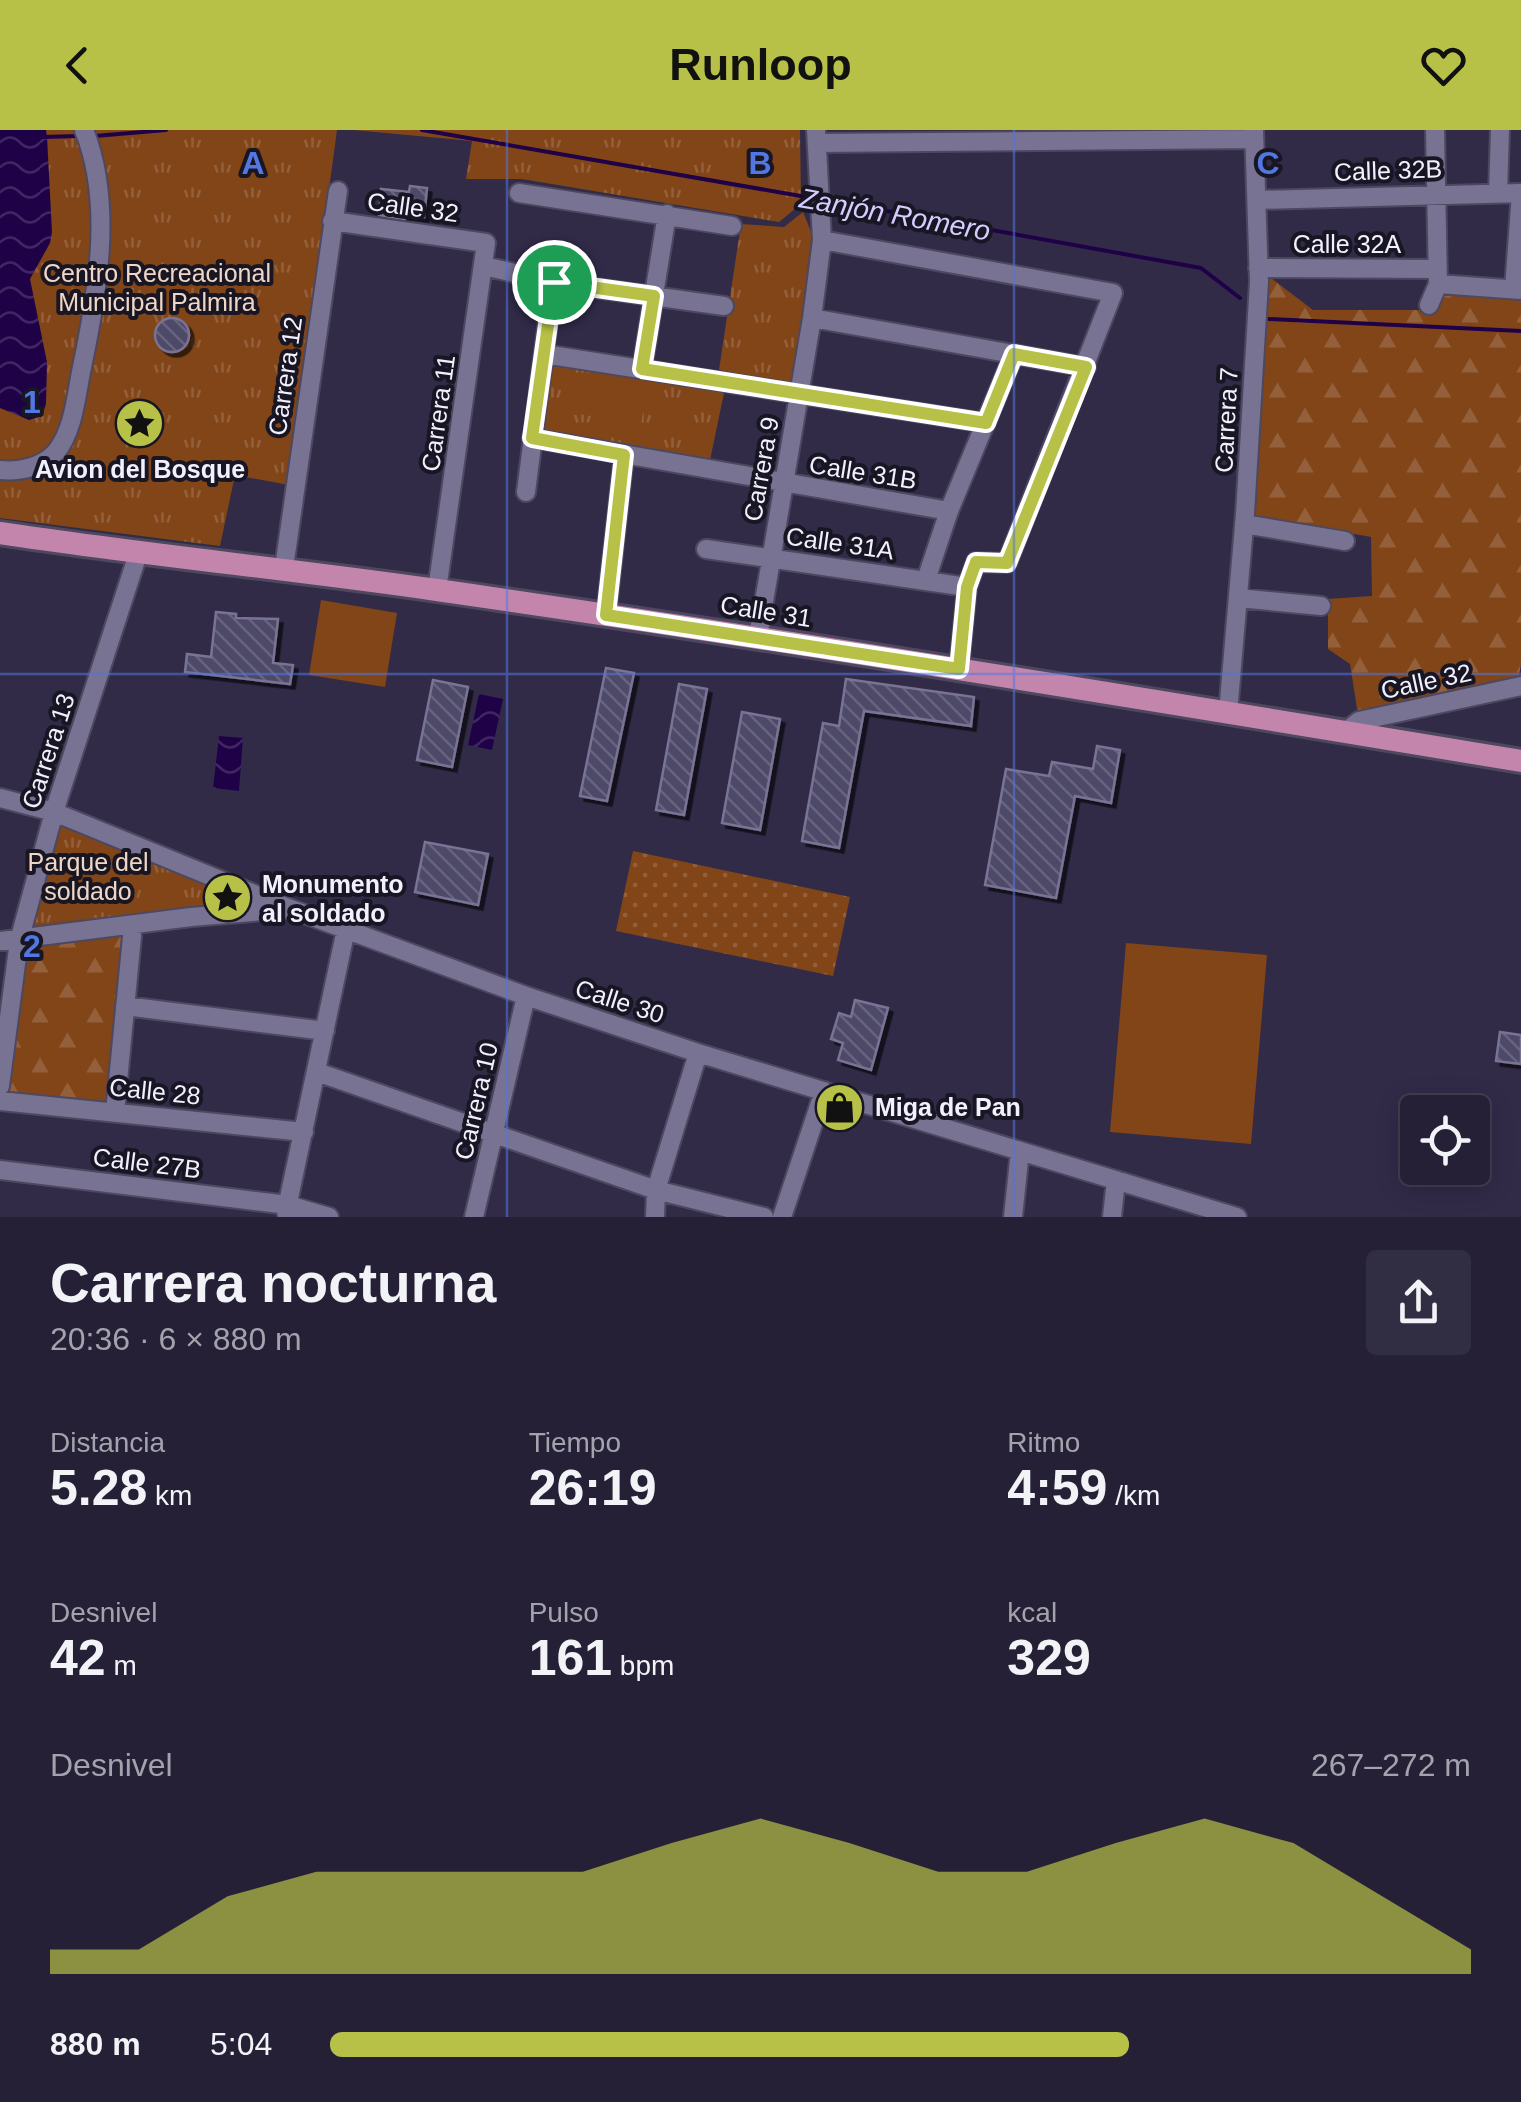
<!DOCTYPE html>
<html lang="es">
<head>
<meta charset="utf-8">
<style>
	:root { --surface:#252036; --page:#312d42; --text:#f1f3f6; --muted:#a3a3ad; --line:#423e51; --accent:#b8c147 }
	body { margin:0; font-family:Arial,sans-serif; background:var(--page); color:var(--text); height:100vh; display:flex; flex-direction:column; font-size:38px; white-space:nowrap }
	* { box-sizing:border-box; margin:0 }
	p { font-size:32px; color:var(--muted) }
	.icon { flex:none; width:55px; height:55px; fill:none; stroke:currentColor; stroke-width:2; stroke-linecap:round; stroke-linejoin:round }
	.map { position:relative; height:1087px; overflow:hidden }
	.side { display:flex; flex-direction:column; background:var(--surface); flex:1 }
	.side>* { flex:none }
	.buttons { position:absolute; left:1400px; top:965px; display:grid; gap:20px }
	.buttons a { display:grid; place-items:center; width:90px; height:90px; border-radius:10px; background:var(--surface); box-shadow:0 5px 25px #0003,0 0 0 2px var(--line); font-size:50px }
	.pin { position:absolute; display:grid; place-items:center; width:85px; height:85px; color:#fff; margin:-42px; border:5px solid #fff; border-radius:50%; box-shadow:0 2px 10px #0007 }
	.round { display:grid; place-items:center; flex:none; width:105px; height:105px; border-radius:10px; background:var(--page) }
	.summary { display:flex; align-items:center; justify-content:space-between; height:170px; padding:0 50px }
	h1 { font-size:55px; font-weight:800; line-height:75px }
	.metrics { display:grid; grid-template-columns:repeat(3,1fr); gap:15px; height:170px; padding:10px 50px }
	.metrics div { display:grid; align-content:center }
	.metrics b { font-size:50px; font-weight:800 }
	.metrics small { font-size:28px; font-weight:400 }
	.metrics p { font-size:28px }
	.chart { height:280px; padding:20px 50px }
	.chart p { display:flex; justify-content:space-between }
	.chart svg { width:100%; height:180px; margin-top:10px; fill:var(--accent); opacity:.7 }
	ul { padding:0 50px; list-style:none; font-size:32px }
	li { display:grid; grid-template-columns:160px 120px 1fr; align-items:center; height:75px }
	li i { height:25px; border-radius:12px; background:var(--accent) }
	header { display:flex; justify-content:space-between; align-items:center; height:130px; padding:0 50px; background:var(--accent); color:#111; font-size:45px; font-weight:800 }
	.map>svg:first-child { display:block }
	.grass { fill:url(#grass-dots) }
	.forest { fill:url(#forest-firs) }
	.park { fill:url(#park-tufts) }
	.garden { fill:#814518 }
	.water { fill:url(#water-waves) }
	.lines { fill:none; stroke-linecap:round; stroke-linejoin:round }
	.stream { stroke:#1f0148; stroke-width:4 }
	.building { fill:url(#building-back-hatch); stroke:#797394; stroke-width:2.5; filter:url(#shadow) }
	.minor-casing { stroke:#4d485f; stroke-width:22 }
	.major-casing { stroke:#4d485f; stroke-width:28 }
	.minor { stroke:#787293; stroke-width:18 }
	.major { stroke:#c485ac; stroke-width:22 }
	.route-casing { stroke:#fff; stroke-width:20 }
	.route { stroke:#b8c147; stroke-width:12 }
	.grid { fill:none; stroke:#5276e2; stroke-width:2.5; stroke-opacity:0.55 }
	.labels { text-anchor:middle; stroke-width:8; stroke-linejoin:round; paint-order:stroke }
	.street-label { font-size:25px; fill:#f2efff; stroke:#181623 }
	.park-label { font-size:25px; fill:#efd6c6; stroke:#181623 }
	.poi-label { font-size:25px; font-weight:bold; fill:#f2efff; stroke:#181623; text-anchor:start }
	.water-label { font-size:28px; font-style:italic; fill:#d5ccff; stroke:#181623 }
	.grid-label { font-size:32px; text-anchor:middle; font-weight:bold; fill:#5276e2; stroke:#181623; stroke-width:8; stroke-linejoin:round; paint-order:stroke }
</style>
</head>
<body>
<header><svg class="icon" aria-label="back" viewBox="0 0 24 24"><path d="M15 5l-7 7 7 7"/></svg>Runloop<svg class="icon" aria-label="heart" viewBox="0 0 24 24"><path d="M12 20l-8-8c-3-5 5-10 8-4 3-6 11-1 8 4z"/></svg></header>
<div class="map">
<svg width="1521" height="1087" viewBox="0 0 1521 1087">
	<defs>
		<pattern id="grass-dots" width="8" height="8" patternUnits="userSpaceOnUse" patternTransform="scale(2.5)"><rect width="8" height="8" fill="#814518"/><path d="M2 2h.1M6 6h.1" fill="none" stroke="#93603b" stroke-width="1.8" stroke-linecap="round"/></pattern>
		<pattern id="forest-firs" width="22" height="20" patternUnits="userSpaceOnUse" patternTransform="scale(2.5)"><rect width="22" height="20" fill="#814518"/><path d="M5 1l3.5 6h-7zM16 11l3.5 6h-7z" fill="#93603b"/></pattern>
		<pattern id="park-tufts" width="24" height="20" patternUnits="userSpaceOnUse" patternTransform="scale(2.5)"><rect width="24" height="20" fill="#814518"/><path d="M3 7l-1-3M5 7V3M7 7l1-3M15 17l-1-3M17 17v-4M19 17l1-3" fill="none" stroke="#93603b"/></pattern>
		<pattern id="water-waves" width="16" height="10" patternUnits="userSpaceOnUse" patternTransform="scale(2.5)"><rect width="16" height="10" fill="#1f0148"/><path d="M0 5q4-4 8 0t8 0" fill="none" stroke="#402663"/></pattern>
		<pattern id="building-back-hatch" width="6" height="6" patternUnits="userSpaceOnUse" patternTransform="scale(2.5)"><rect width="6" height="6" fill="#4e4867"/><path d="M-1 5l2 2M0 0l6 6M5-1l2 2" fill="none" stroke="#68637e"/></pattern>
		<filter id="shadow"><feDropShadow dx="4.5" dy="4.5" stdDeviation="0" flood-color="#0009"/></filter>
	</defs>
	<rect width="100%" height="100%" fill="#312b48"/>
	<path class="grass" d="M633 721 850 767 833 846 616 801Z"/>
	<path class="forest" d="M1258 138 1313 180H1437L1438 154 1521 160V534L1517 557 1359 591 1350 534 1328 519V469L1372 466 1371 407 1245 384Z
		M133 796 115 982 0 971 19 811Z"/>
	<path class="park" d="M0 0H337L289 355 235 345 220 416 0 388Z
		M354 0H800L801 74 779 92 522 49H466L472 11Z
		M803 82 812 104 793 255 719 240 741 94 784 97Z
		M551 231 725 258 709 335 540 304Z
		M54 682 272 771 22 803Z"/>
	<path class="garden" d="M580 248 647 259 641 294 574 283Z
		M321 470 397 483 385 557 309 545Z
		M1126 813 1267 825 1251 1014 1110 1002Z"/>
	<path class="water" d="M0 0H46L47 7 52 102 50 113 30 149 47 232 46 274 42 286 29 290 0 278Z
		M479 564 503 569 492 620 468 615Z
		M219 606 243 608 239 661 213 658Z"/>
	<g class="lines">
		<path class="stream" d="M422 0 812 68
			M95 6 166 0
			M43 7 78 6
			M826 70 1201 138 1240 168
			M1269 189 1521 201"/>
	</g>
	<path class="building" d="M410 56 427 58 424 87 406 85 405 89 379 85 381 59 409 62Z
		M155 205a17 17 0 1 1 34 0a17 17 0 1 1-34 0Z
		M216 482 236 484V488L278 489 273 533 293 535 290 554 185 542 187 524 211 527Z
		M606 538 634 543 607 671 580 666Z
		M846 549 974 567 971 596 864 581 839 718 802 711 823 593 839 596Z
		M433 550 468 557 452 637 417 630Z
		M679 554 707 559 684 685 656 680Z
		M742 582 780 589 760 700 722 693Z
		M1097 616 1120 620 1111 673 1075 666 1056 768 985 755 1006 639 1049 646 1052 632 1093 639Z
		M425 712 488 724 478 775 415 762Z
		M855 870 888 878 871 940 838 930 843 913 831 909 839 883 851 887Z
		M1500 902 1521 905V934L1496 931Z"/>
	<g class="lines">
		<defs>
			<path id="minor" d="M817 13 1254 9
				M519 63 732 96
				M1498 63 1500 0
				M1257 70 1521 63
				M332 91 486 113 437 460
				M822 110 1113 163 1007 433 976 432 967 457 959 539
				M484 136 553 152 724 176
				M1258 138 1436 139
				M1438 154 1521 160
				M1514 159 1521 63
				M1429 175 1438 154 1435 0
				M812 188 1086 237
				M544 224 986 293
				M642 239 667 84
				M532 308 949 381
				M0 340C20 342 43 337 56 322 73 301 76 268 81 242 97 166 114 74 84 0
				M526 362 553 152
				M1244 394 1345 411
				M706 419 967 457
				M284 438 338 61
				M926 450 949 381 1014 224
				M1238 468 1321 476
				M606 485 624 325
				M758 507 812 188 822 110 816 0
				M1228 583 1245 384 1259 152 1254 0
				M1345 602 1359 591 1521 556
				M0 668 54 682 291 779 526 866 698 923 1237 1087
				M0 811 191 787 288 779
				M125 876 325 901
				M317 942 656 1060 764 1087
				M0 956 19 811 54 682 138 424
				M0 971 304 1002
				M115 982 133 796
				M0 1040 288 1075 329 1087
				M286 1082 346 799
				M474 1087 526 866
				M655 1087 656 1060 698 923
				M782 1087 824 961
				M1013 1087 1020 1021
				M1112 1087 1116 1050"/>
			<path id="major" d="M0 403C145 425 291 439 437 460 799 512 1160 571 1521 631"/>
		</defs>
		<use href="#minor" class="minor-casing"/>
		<use href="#major" class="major-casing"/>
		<use href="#minor" class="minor"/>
		<use href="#major" class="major"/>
	</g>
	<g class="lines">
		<defs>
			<path id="route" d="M554 152 654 166 642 239 986 293 1014 224 1086 237 1007 433 976 432 967 457 959 539 606 485 624 325 532 308Z"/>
		</defs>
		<use href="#route" class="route-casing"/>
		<use href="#route" class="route"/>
	</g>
	<path class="grid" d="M507 0V1087M1014 0V1087M0 544H1521"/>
	<defs>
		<symbol id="sight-disc" viewBox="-11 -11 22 22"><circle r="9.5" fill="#b8c147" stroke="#181623"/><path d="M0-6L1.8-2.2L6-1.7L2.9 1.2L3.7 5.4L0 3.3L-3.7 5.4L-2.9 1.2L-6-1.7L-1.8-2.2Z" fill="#111"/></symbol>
		<symbol id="shop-disc" viewBox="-11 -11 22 22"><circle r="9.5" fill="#b8c147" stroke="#181623"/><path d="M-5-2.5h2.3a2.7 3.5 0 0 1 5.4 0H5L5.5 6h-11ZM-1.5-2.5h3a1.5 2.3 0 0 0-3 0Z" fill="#111"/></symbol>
	</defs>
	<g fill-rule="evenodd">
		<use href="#sight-disc" x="112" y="266" width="55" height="55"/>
		<use href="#sight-disc" x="200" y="740" width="55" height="55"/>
		<use href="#shop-disc" x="812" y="950" width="55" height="55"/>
	</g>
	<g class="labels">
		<g class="street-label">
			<text transform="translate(1388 40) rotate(-2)" y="9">Calle 32B</text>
			<text transform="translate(413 77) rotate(8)" y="9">Calle 32</text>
			<text x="1347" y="123">Calle 32A</text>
			<text transform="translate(285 246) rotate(-82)" y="9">Carrera 12</text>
			<text transform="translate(438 283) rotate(-82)" y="9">Carrera 11</text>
			<text transform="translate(1226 290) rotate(-87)" y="9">Carrera 7</text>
			<text transform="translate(761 339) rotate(-80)" y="9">Carrera 9</text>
			<text transform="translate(863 342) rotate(9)" y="9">Calle 31B</text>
			<text transform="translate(840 413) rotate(8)" y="9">Calle 31A</text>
			<text transform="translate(766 481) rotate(9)" y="9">Calle 31</text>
			<text transform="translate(1426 551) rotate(-12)" y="9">Calle 32</text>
			<text transform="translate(48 621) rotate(-72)" y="9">Carrera 13</text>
			<text transform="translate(620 871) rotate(18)" y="9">Calle 30</text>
			<text transform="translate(155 961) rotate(6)" y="9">Calle 28</text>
			<text transform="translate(476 971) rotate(-77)" y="9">Carrera 10</text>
			<text transform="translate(147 1033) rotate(7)" y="9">Calle 27B</text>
		</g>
		<g class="park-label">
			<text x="157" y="152">Centro Recreacional<tspan x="157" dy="29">Municipal Palmira</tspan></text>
			<text x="88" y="741">Parque del<tspan x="88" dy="29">soldado</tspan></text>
		</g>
		<g class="poi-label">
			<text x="140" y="348" text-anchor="middle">Avion del Bosque</text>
			<text x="262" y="763">Monumento<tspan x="262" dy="29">al soldado</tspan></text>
			<text x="875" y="986">Miga de Pan</text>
		</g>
		<g class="water-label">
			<text transform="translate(895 84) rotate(10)" y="10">Zanjón Romero</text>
		</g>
	</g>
	<g class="grid-label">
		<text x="253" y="44">A</text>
		<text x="760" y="44">B</text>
		<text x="1268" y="44">C</text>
		<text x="32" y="283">1</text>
		<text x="32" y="827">2</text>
	</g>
</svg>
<div class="buttons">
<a><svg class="icon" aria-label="locate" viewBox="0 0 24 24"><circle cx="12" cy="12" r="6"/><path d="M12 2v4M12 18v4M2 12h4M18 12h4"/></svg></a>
</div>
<div class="pin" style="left:554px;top:152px;background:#1e9e55"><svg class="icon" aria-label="arrive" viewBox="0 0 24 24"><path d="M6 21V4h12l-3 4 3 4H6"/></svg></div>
</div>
<section class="side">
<div class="summary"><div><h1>Carrera nocturna</h1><p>20:36 · 6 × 880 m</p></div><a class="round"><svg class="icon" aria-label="share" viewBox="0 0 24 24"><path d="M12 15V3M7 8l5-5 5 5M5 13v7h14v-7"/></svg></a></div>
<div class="metrics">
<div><p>Distancia</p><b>5.28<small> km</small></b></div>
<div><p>Tiempo</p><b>26:19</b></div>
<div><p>Ritmo</p><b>4:59<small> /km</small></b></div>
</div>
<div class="metrics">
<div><p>Desnivel</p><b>42<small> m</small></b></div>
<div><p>Pulso</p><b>161<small> bpm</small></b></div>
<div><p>kcal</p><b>329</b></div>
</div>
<div class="chart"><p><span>Desnivel</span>267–272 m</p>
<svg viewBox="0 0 160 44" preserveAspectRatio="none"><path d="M0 44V38L10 38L20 25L30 19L40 19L50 19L60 19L70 12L80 6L90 12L100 19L110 19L120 12L130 6L140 12L150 25L160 38V44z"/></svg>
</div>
<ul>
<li><b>880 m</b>5:04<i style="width:70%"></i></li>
</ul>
</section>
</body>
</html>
